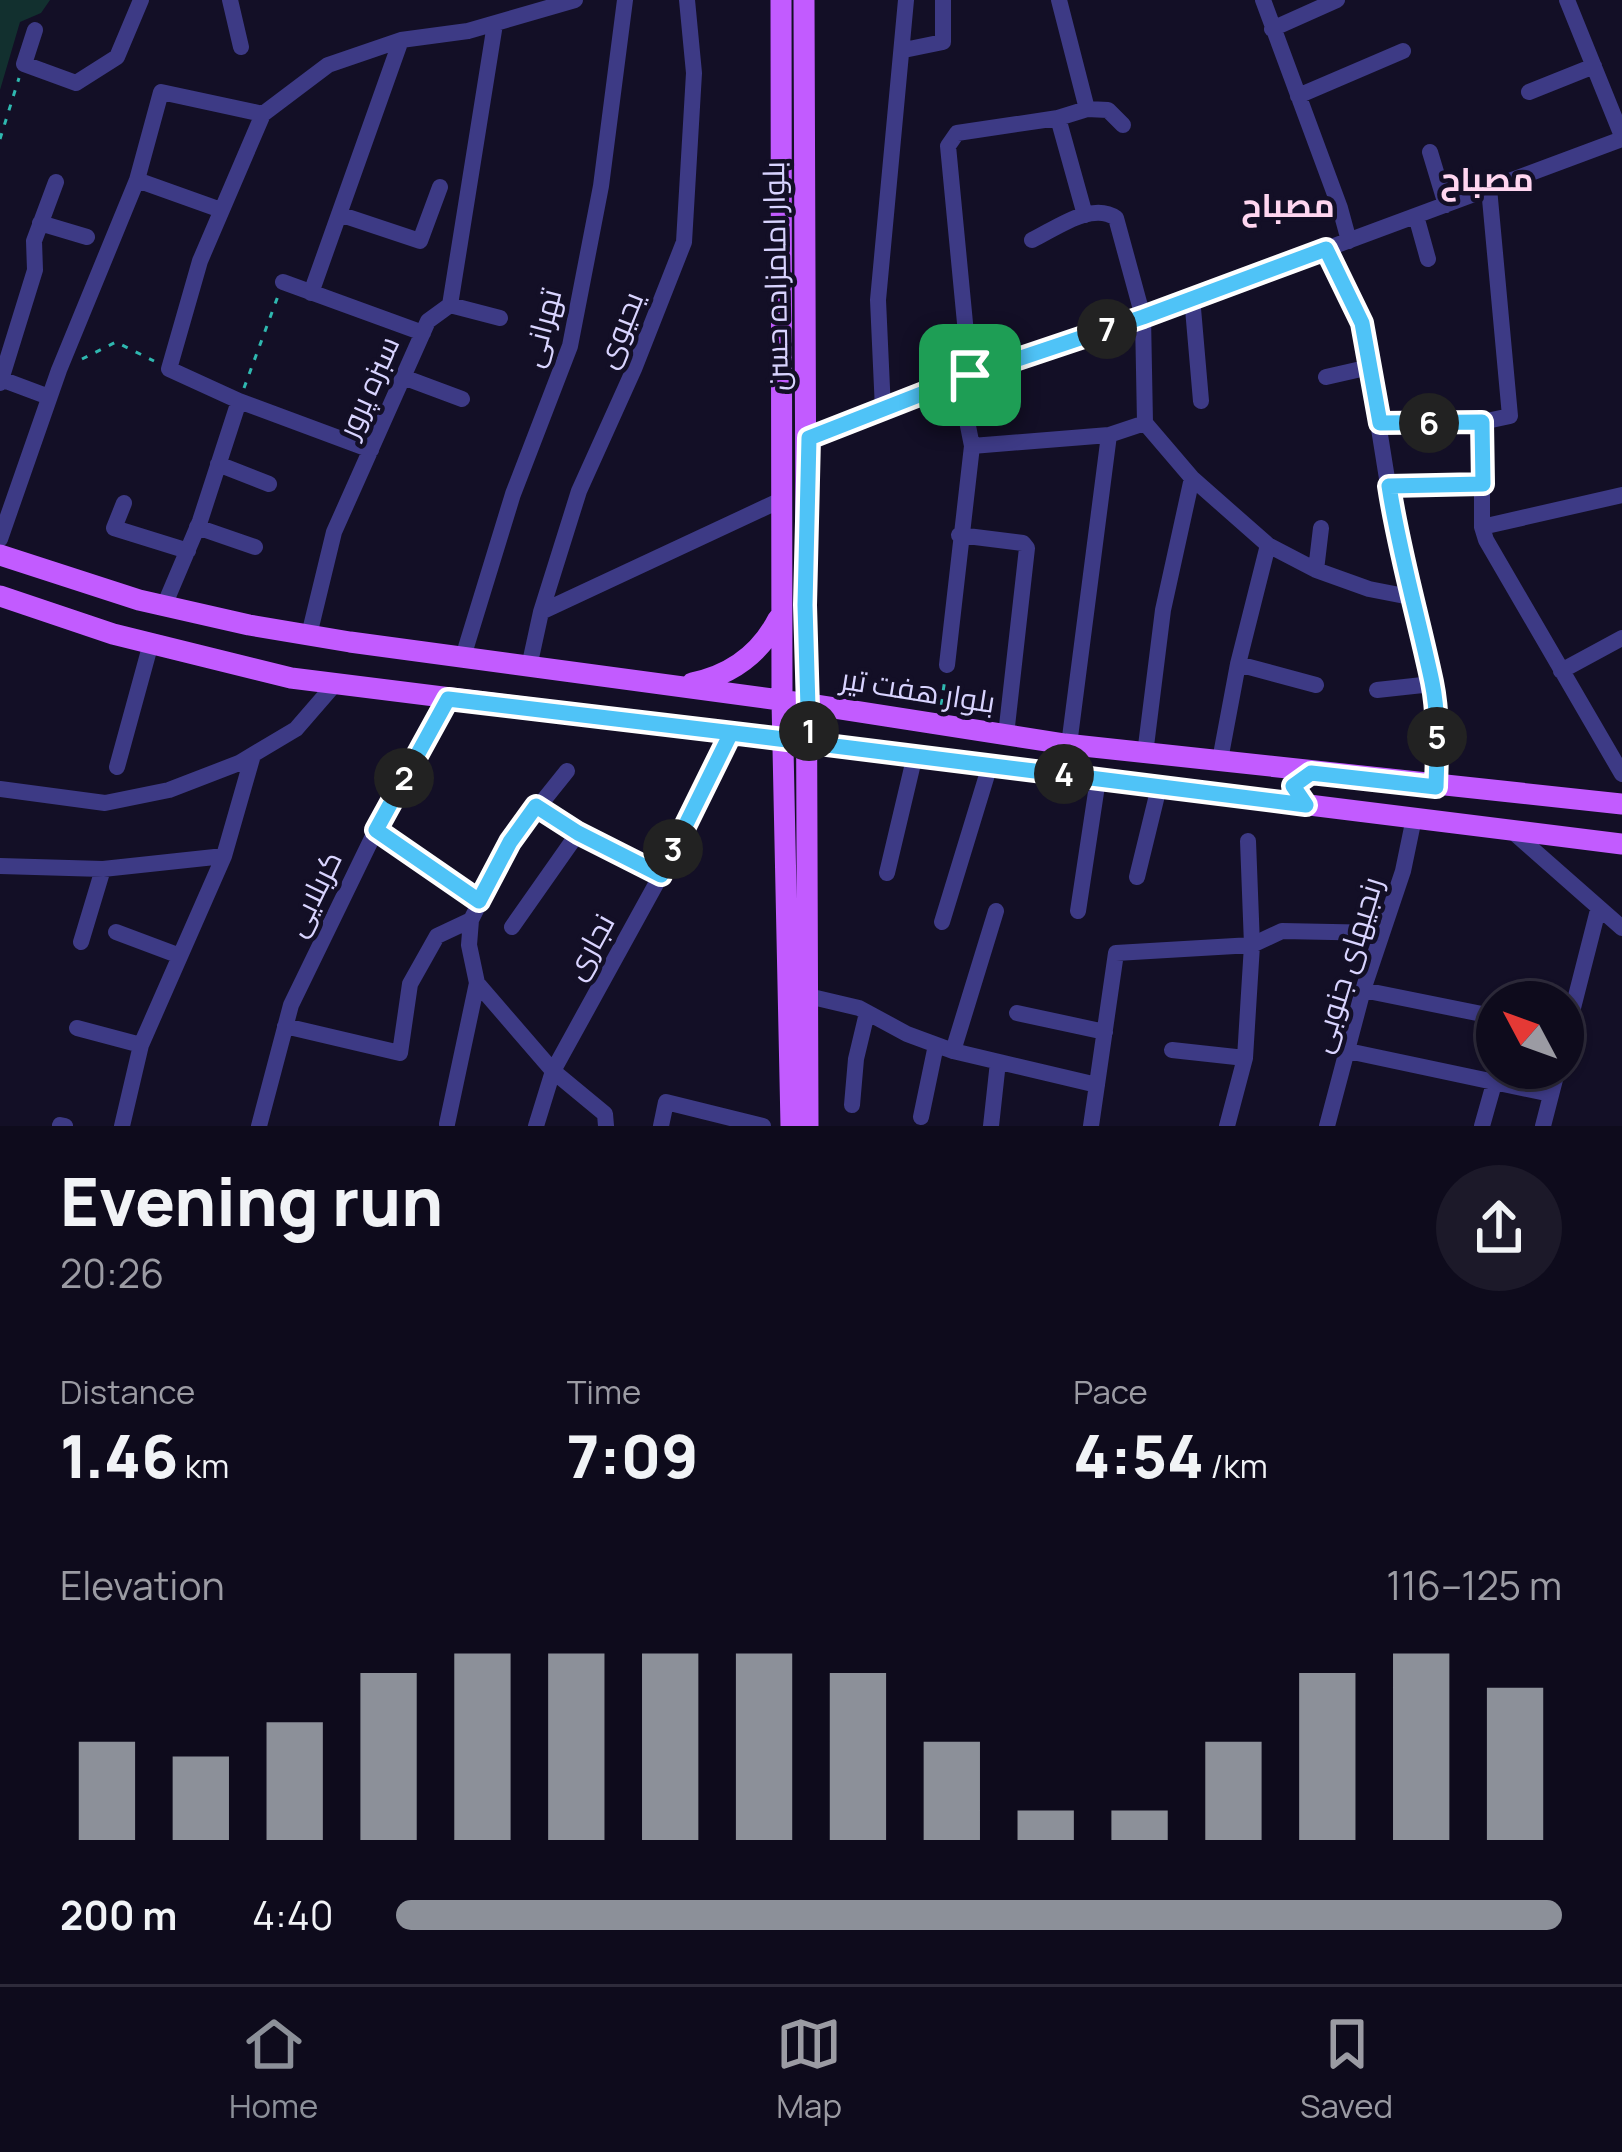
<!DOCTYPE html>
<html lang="en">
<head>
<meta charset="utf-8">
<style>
	:root { --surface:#0e0b1c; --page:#1c1929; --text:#f1f3f6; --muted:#9b9ba3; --line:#2e2b3b; --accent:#8c9099 }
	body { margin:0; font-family:Manrope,Cairo,sans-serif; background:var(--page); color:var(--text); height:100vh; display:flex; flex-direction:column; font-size:45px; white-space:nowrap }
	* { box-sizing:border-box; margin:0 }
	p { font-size:39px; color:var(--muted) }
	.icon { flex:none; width:66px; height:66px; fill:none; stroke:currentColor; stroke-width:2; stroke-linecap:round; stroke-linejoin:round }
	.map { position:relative; height:1126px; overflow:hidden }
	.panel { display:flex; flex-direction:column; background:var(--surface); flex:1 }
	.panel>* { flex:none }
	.needle { width:78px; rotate:311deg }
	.buttons { position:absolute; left:1476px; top:981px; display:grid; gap:24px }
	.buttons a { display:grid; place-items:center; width:108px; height:108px; border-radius:50%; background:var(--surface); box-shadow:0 3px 9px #0004,0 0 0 3px var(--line); font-size:60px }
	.pin { position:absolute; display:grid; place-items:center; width:102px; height:102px; color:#fff; margin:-51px; border-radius:24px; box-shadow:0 6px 18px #0006 }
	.km { position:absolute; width:60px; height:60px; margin:-30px; border-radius:50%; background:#222; color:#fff; font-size:33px; line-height:60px; text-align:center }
	.round { display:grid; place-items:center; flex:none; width:126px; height:126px; border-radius:63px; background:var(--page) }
	.headline { display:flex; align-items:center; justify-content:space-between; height:204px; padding:0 60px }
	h1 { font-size:66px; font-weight:800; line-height:90px }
	.metrics { display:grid; grid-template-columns:repeat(3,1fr); gap:18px; height:204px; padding:12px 60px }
	.metrics div { display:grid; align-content:center }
	.metrics b { font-size:60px; font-weight:800 }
	.metrics small { font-size:33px; font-weight:400 }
	.metrics p { font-size:33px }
	.chart { height:336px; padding:24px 60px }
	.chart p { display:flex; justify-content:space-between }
	.chart svg { width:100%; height:216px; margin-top:12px; stroke:var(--accent); stroke-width:6 }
	ul { padding:0 60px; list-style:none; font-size:39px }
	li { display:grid; grid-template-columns:192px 144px 1fr; align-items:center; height:90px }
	li i { height:30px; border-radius:15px; background:var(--accent) }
	.dock { display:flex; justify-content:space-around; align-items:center; height:168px; border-top:3px solid var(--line); background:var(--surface); font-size:33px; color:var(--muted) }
	.dock a { display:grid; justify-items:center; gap:6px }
	.dock .active { color:var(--accent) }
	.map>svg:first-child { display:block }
	.green { fill:#12302f }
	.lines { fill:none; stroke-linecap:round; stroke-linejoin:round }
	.path { stroke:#2fb8b0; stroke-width:3; stroke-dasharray:6 9; stroke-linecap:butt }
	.minor { stroke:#3d3a85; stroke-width:16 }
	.major { stroke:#c25bff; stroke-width:21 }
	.route-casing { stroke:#fff; stroke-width:24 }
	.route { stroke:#4fc3f7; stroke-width:15 }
	.labels { text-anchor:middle; stroke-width:9; stroke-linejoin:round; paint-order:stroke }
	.street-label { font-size:30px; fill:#d9d4ff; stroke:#130f26 }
	.neighbourhood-label { font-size:33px; font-weight:bold; fill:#ffd6f0; stroke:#130f26 }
</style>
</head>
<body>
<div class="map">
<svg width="1622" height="1126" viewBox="0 0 1622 1126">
	<rect width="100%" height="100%" fill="#130f26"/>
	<path class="green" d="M0 0H50L41 13 20 22 0 90Z"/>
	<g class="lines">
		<path class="path" d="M0 139 19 78
			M82 359 116 342 154 361
			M244 388 278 296
			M941 705 945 679"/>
		<path class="minor" d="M230 0 241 47
			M1059 0 1087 109
			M1263 0 1340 208 1349 241
			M1567 0 1622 136
			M1272 29 1337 0
			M35 30 24 64 76 83 117 57 141 0
			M904 50 943 42V0
			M1529 92 1594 66
			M1298 96 1403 51
			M263 114 328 65 401 40 468 31 575 0
			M1058 118 1085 215
			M1430 152 1446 205
			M137 180 221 210
			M339 214 420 241 440 187
			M1416 216 1428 259
			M40 223 87 237
			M1032 240C1055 229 1092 201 1116 218L1143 317 1145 423 1192 478 1268 545 1316 570 1369 589 1410 597
			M1326 249 1362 323 1394 522 1432 684 1437 737 1435 787
			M283 282 423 333
			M311 293 401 40
			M1192 297 1201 401
			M450 305 500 318
			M403 377 462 399
			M1326 377 1370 367
			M1 379 49 397
			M0 383 35 270 34 241 56 182
			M239 401 371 450
			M883 410 878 300 906 0
			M1482 422V527L1486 540 1622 774
			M1380 423 1482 422 1510 416 1489 188
			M809 438 970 375 1143 317 1622 139
			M972 446 1109 435 1145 423
			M218 464 269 484
			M1389 486 1483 484
			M124 503 114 528 188 551
			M197 527 255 547
			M1482 527 1622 495
			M959 535 1023 543 1027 548 1006 735
			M0 539 59 370 137 180 161 92 263 114
			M1316 570 1321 528
			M164 606 200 521 239 401 169 369 200 261 263 114
			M541 612 781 500
			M309 635 334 532 428 321 450 305 495 24
			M463 657 513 494 570 346 601 186 625 0
			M1238 664 1316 685
			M947 665 972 446 964 406 970 375 948 146 957 133 1058 118 1087 109 1108 110 1123 125
			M529 667 541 612 579 491 634 369 684 242 694 73 687 0
			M1561 671 1622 638
			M1377 690 1432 684
			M1069 745 1109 435
			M1145 754 1163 610 1192 478
			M1220 760 1238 664 1268 545
			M117 767 151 643
			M567 771 510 842 471 920 469 945 477 983 553 1071 605 1114 606 1126
			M0 789 105 803 169 790 239 763 296 729 335 684
			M536 806 578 833 661 875
			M376 830 479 901
			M1512 831 1622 928
			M0 866 103 869 224 856
			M887 873 915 755
			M1137 877 1159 787
			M1078 911 1098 779
			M942 922 990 765
			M512 927 578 833
			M116 932 180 956
			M81 942 103 869
			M1363 990 1497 1017
			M808 996 859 1008 907 1034 953 1051 1097 1085
			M1017 1013 1105 1032
			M285 1026 400 1053 410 984 437 936 471 920
			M77 1028 141 1045
			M1563 1047 1598 910
			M1172 1050 1245 1058
			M953 1051 996 911
			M1348 1051 1551 1094
			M852 1105 856 1059 867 1013
			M921 1117 936 1045
			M447 1124 477 983
			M60 1125 65 1126
			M122 1126 141 1045 224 856 253 755
			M259 1126 291 1005 376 830 448 699
			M536 1126 553 1071 661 875 731 733
			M661 1126 666 1102 763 1126
			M991 1126 998 1062
			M1091 1126 1116 953 1252 945 1282 931 1382 933
			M1227 1126 1245 1058 1252 945 1248 841
			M1327 1126 1363 990 1403 871 1414 818
			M1482 1126 1495 1080
			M1543 1126 1558 1068"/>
		<path class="major" d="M781 0 782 701 791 1126
			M804 0 808 1126
			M0 555 139 600 249 625 350 642 809 704 1065 744 1622 804
			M0 596 113 634 291 678 1622 844
			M692 683C731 675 760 654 778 619"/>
	</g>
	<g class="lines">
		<defs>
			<path id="route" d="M970 375 809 438 805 605 809 742 448 699 376 830 479 901 510 842 536 806 578 833 661 875 731 733 1306 805 1293 786 1311 773 1436 787C1437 752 1439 716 1432 682 1418 616 1399 552 1389 486L1483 484 1482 422 1380 423 1362 323 1326 249 1143 317 970 375"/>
		</defs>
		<use href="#route" class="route-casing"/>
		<use href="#route" class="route"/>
	</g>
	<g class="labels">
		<g class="street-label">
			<text transform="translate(776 276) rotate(-91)" y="10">بلوار امامزاده حسن</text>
			<text transform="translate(542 328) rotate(-75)" y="10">تهرانی</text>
			<text transform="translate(620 330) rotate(-68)" y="10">یحیوی</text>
			<text transform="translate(369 387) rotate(-66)" y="10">سبزه پرور</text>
			<text transform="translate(918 691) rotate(9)" y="10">بلوار هفت تیر</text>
			<text transform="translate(314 894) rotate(-64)" y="10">کربلایی</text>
			<text transform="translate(590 947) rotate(-61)" y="10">نجاری</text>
			<text transform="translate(1347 965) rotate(-73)" y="10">رنجیهای جنوبی</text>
		</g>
		<g class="neighbourhood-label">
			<text x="1487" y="191">مصباح</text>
			<text x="1288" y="217">مصباح</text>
		</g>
	</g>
</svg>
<div class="buttons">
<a><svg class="needle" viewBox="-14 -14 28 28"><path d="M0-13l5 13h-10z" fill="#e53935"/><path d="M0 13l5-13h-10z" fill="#9b9ba3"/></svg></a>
</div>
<div class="pin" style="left:970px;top:375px;background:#1e9e55"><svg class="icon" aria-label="arrive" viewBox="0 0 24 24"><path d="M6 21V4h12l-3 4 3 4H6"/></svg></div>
<b class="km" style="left:809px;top:731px">1</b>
<b class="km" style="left:404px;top:778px">2</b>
<b class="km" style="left:673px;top:849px">3</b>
<b class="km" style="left:1064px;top:774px">4</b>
<b class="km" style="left:1437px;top:737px">5</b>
<b class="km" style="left:1429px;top:423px">6</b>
<b class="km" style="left:1107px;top:329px">7</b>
</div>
<section class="panel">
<div class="headline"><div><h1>Evening run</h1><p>20:26</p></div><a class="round"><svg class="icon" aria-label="share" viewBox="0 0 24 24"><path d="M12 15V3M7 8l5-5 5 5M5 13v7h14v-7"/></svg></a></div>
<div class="metrics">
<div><p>Distance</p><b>1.46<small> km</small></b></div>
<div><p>Time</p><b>7:09</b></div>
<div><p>Pace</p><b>4:54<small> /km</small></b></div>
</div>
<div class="chart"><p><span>Elevation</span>116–125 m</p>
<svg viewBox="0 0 160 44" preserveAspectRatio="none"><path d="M5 44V24M15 44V27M25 44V20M35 44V10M45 44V6M55 44V6M65 44V6M75 44V6M85 44V10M95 44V24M105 44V38M115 44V38M125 44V24M135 44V10M145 44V6M155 44V13"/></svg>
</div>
<ul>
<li><b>200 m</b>4:40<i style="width:100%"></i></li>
</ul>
</section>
<nav class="dock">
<a class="active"><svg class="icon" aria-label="home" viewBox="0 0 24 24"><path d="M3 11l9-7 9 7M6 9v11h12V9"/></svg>Home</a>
<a><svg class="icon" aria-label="map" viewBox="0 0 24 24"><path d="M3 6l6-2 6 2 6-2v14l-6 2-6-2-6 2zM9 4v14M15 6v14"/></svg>Map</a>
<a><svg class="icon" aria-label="saved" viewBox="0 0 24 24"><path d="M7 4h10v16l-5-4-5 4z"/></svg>Saved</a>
</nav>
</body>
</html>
